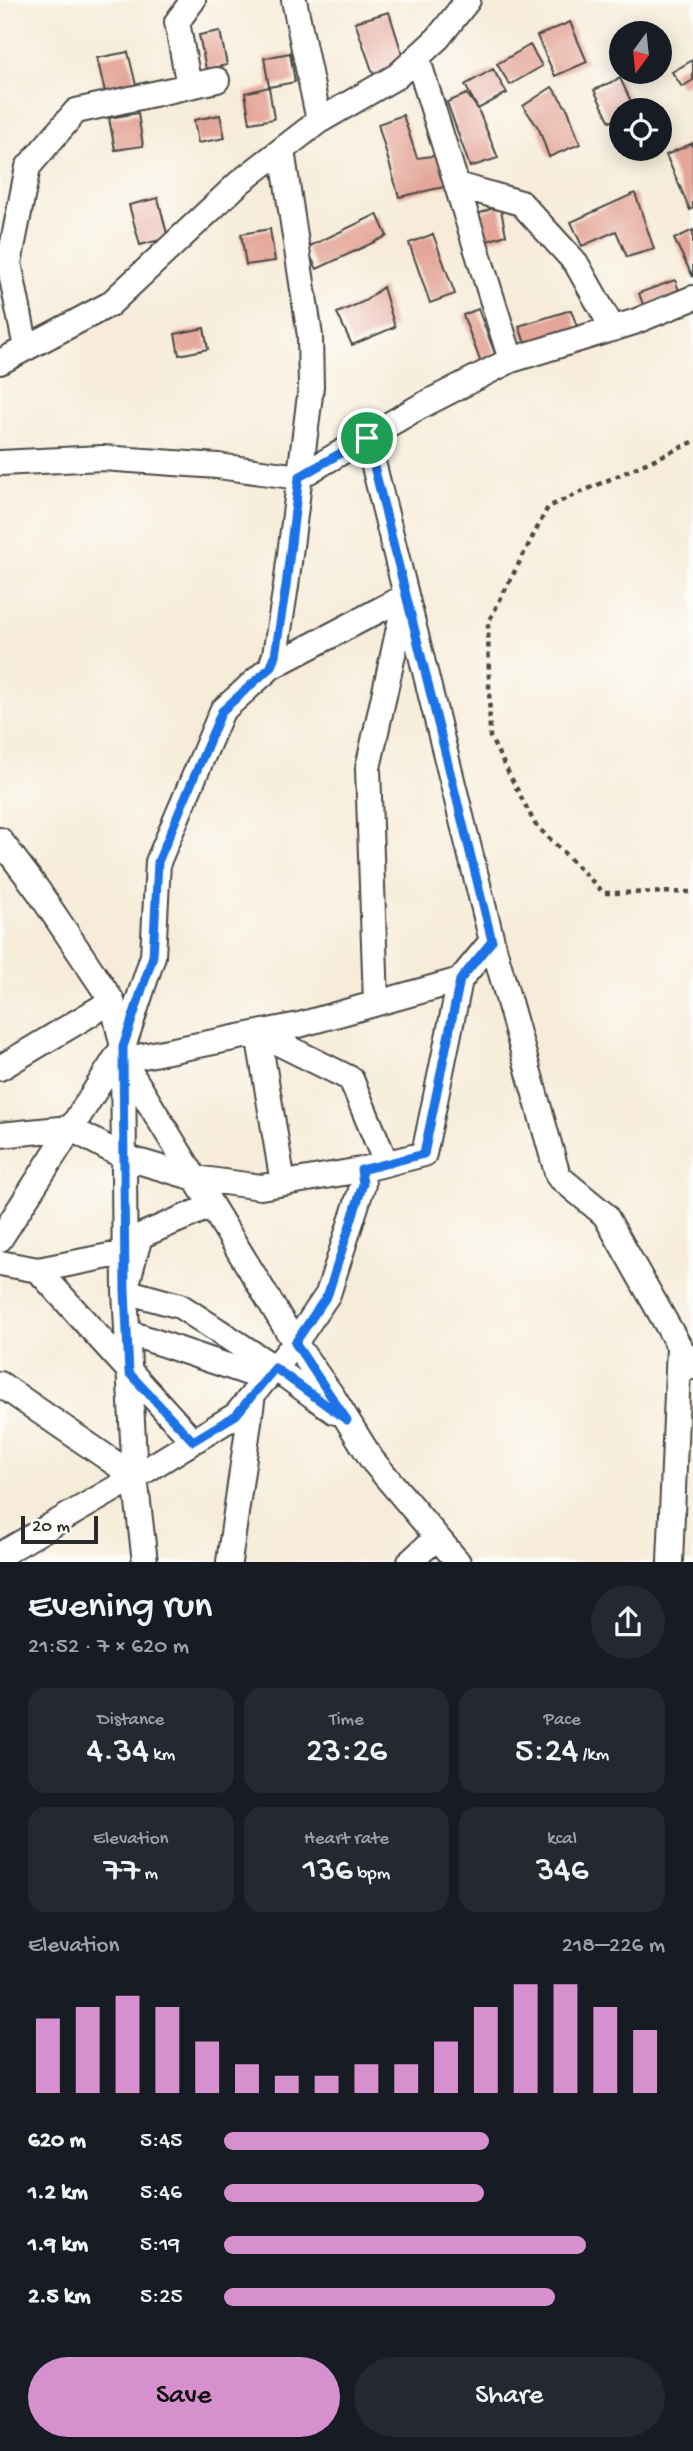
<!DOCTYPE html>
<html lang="en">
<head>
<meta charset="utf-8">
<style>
	:root { --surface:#171b24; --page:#242831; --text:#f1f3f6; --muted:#9ea1a6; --accent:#d690ce }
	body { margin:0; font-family:"Gochi Hand",sans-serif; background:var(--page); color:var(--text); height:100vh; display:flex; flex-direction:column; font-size:26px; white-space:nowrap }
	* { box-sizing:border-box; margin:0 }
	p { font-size:23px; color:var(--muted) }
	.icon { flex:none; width:38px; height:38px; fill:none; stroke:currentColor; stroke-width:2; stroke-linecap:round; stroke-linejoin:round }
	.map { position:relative; height:1562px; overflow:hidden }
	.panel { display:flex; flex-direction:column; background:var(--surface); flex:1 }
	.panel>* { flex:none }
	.needle { width:46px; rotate:195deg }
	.controls { position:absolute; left:609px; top:21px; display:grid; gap:14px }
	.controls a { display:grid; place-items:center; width:63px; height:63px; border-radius:50%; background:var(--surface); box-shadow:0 4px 18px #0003; font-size:35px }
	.scale { position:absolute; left:21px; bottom:18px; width:77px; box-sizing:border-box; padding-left:7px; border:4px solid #2b2b2b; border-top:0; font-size:19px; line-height:24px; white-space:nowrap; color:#2b2b2b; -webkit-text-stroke:5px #fdfcf7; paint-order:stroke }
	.pin { position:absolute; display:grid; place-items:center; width:60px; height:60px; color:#fff; margin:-30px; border:4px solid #fff; border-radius:50%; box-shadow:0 2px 7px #0007 }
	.round { display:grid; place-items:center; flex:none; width:74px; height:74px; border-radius:37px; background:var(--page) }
	.headline { display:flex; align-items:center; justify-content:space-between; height:119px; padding:0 28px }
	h1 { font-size:38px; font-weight:600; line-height:52px }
	.figures { display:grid; grid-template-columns:repeat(3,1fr); gap:10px; height:119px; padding:7px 28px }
	.figures div { display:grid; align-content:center; border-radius:18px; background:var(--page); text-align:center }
	.figures b { font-size:35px; font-weight:600 }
	.figures small { font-size:19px; font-weight:400 }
	.figures p { font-size:19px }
	.chart { height:196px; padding:14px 28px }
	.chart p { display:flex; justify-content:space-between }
	.chart svg { width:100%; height:126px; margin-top:7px; stroke:var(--accent); stroke-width:6 }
	.button { display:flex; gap:14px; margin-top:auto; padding:14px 28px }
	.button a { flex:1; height:80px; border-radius:42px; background:var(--accent); color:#111; font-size:28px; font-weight:600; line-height:80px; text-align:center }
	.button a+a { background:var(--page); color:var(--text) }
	ul { padding:0 28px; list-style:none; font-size:23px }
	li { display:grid; grid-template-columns:112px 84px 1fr; align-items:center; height:52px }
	li i { height:18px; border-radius:9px; background:var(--accent) }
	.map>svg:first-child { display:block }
	.building { fill:#e4a699 }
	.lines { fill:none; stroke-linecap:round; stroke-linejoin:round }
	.minor-casing { stroke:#4a4845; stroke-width:28 }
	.path { stroke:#4a4845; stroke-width:4.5; stroke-dasharray:5 5; stroke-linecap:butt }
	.minor { stroke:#fff; stroke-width:24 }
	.route-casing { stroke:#fff; stroke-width:14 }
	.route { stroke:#1a73e8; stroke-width:9 }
</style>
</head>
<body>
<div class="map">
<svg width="693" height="1562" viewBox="0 0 693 1562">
	<rect width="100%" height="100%" fill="#fdfcf7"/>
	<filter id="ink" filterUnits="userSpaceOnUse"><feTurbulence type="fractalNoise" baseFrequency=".0143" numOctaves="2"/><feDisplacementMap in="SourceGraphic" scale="14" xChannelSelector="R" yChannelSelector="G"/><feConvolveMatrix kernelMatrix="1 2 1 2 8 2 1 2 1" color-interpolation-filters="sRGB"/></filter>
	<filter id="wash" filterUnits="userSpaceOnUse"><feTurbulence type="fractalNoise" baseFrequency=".00686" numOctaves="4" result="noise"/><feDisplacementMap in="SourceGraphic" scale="28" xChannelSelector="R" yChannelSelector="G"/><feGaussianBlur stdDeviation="1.57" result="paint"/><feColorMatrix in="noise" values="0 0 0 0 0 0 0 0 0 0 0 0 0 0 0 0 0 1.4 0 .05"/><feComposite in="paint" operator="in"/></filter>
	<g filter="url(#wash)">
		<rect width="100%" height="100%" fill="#f7ecd9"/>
		<g id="blocks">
			<path class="building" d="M389 12 405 63 375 79 355 22Z
				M570 22 587 62 555 76 537 36Z
				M220 31 227 65 206 69 199 35Z
				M530 45 542 66 510 85 497 64Z
				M128 52 136 85 105 92 97 58Z
				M290 53 295 82 269 87 264 58Z
				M693 60V80L682 87 672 72Z
				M493 69 507 93 478 109 465 85Z
				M620 78 635 110H621V117L610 122 594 90Z
				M269 87 274 119 250 123 245 93Z
				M552 87 568 110 580 144 549 157 539 129 523 106Z
				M467 94 478 109 498 158 470 167 447 102Z
				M138 113 143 146 115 150 109 118Z
				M220 115 225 138 198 143 194 120Z
				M403 115 417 158 440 155 448 186 399 197 378 124Z
				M693 143V208L690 210 666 155Z
				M635 193 654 249 627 257 616 231 582 246 571 222Z
				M158 198 168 238 140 245 129 205Z
				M500 205 506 235 487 241 478 214Z
				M377 214 387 236 317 269 306 248Z
				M270 229 275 261 246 265 241 234Z
				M693 230V277L674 239Z
				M433 234 455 294 430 303 409 243Z
				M675 280 681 296 645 310 639 293Z
				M383 287 395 327 352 345 337 313 365 301Z
				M478 309 496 356 483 368 463 315Z
				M571 310 579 332 527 349 519 326Z
				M204 328 208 349 179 355 175 334Z"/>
		</g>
	</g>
	<g filter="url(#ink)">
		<use href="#blocks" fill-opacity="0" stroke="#4a4845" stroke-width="2"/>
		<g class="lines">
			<defs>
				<path id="minor" d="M294 0 319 121
					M417 57 511 360
					M189 86 177 22 193 0
					M457 185 521 203 576 263 613 329
					M26 348 9 263 28 167 76 111 217 80
					M0 362 110 304 240 182 319 121 397 76 438 38 468 0
					M367 438 492 941 558 1176 605 1215 679 1346 693 1367
					M0 463 102 458 218 466 299 477 419 407 511 360 634 322 693 298
					M271 667 406 596 368 768 376 1003
					M0 840 37 889 112 1001 123 1047 125 1291 135 1477 145 1562
					M460 980 492 941
					M258 1033 351 1079 386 1163
					M258 1033 283 1183
					M0 1068 112 1001
					M0 1135 70 1128 124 1157 195 1178 261 1187 361 1170
					M211 1206 140 1236 125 1291 180 1306 275 1368 335 1412
					M0 1239 123 1047 153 956 158 862 222 711 271 667 275 655 286 586 311 387 310 336 282 150
					M0 1263 38 1270 193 1441
					M38 1270 124 1253
					M127 1332 266 1379
					M0 1384 135 1477
					M0 1555 135 1477 236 1415 295 1343 328 1294 363 1184 361 1170 424 1154 460 980 299 1025 123 1060 295 1343 333 1397 372 1460 458 1562
					M229 1562 253 1394
					M410 1562 437 1537
					M670 1562 679 1346"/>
			</defs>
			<use href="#minor" class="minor-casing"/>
			<path class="path" d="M693 442 548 507 488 623 490 737 535 824 604 893 693 892"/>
			<use href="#minor" class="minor"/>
		</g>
	</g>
	<g class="lines" filter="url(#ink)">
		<defs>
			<path id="route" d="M367 438 492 941 460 980 424 1154 361 1170 363 1184 328 1294 295 1343 347 1420 275 1368 236 1415 193 1441 129 1373 125 1291 123 1047 153 956 158 862 222 711 271 667 275 655 286 586 299 477Z"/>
		</defs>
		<use href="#route" class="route-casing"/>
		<use href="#route" class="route"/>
	</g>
</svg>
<div class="controls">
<a><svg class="needle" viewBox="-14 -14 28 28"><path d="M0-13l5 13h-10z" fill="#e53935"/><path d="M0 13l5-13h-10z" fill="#9ea1a6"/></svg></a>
<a><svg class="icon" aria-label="locate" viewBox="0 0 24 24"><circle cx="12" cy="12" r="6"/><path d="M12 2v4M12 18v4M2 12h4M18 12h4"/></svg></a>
</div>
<div class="scale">20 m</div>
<div class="pin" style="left:367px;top:438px;background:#1e9e55"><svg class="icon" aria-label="arrive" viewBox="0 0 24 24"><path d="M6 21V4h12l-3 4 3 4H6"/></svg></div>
</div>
<section class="panel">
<div class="headline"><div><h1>Evening run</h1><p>21:52 · 7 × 620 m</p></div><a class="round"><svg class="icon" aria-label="share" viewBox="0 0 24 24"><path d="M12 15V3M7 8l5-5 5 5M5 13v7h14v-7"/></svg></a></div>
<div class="figures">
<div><p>Distance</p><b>4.34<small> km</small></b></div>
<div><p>Time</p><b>23:26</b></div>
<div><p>Pace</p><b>5:24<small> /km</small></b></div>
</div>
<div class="figures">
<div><p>Elevation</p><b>77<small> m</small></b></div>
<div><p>Heart rate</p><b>136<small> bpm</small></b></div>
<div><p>kcal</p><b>346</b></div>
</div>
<div class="chart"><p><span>Elevation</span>218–226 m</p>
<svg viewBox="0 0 160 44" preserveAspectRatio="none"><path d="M5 44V18M15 44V14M25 44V10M35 44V14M45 44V26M55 44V34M65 44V38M75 44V38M85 44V34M95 44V34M105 44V26M115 44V14M125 44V6M135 44V6M145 44V14M155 44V22"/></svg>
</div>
<ul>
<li><b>620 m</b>5:45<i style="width:60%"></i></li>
<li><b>1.2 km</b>5:46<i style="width:59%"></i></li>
<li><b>1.9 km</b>5:19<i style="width:82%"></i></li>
<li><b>2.5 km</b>5:25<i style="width:75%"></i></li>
</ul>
<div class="button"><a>Save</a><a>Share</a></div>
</section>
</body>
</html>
